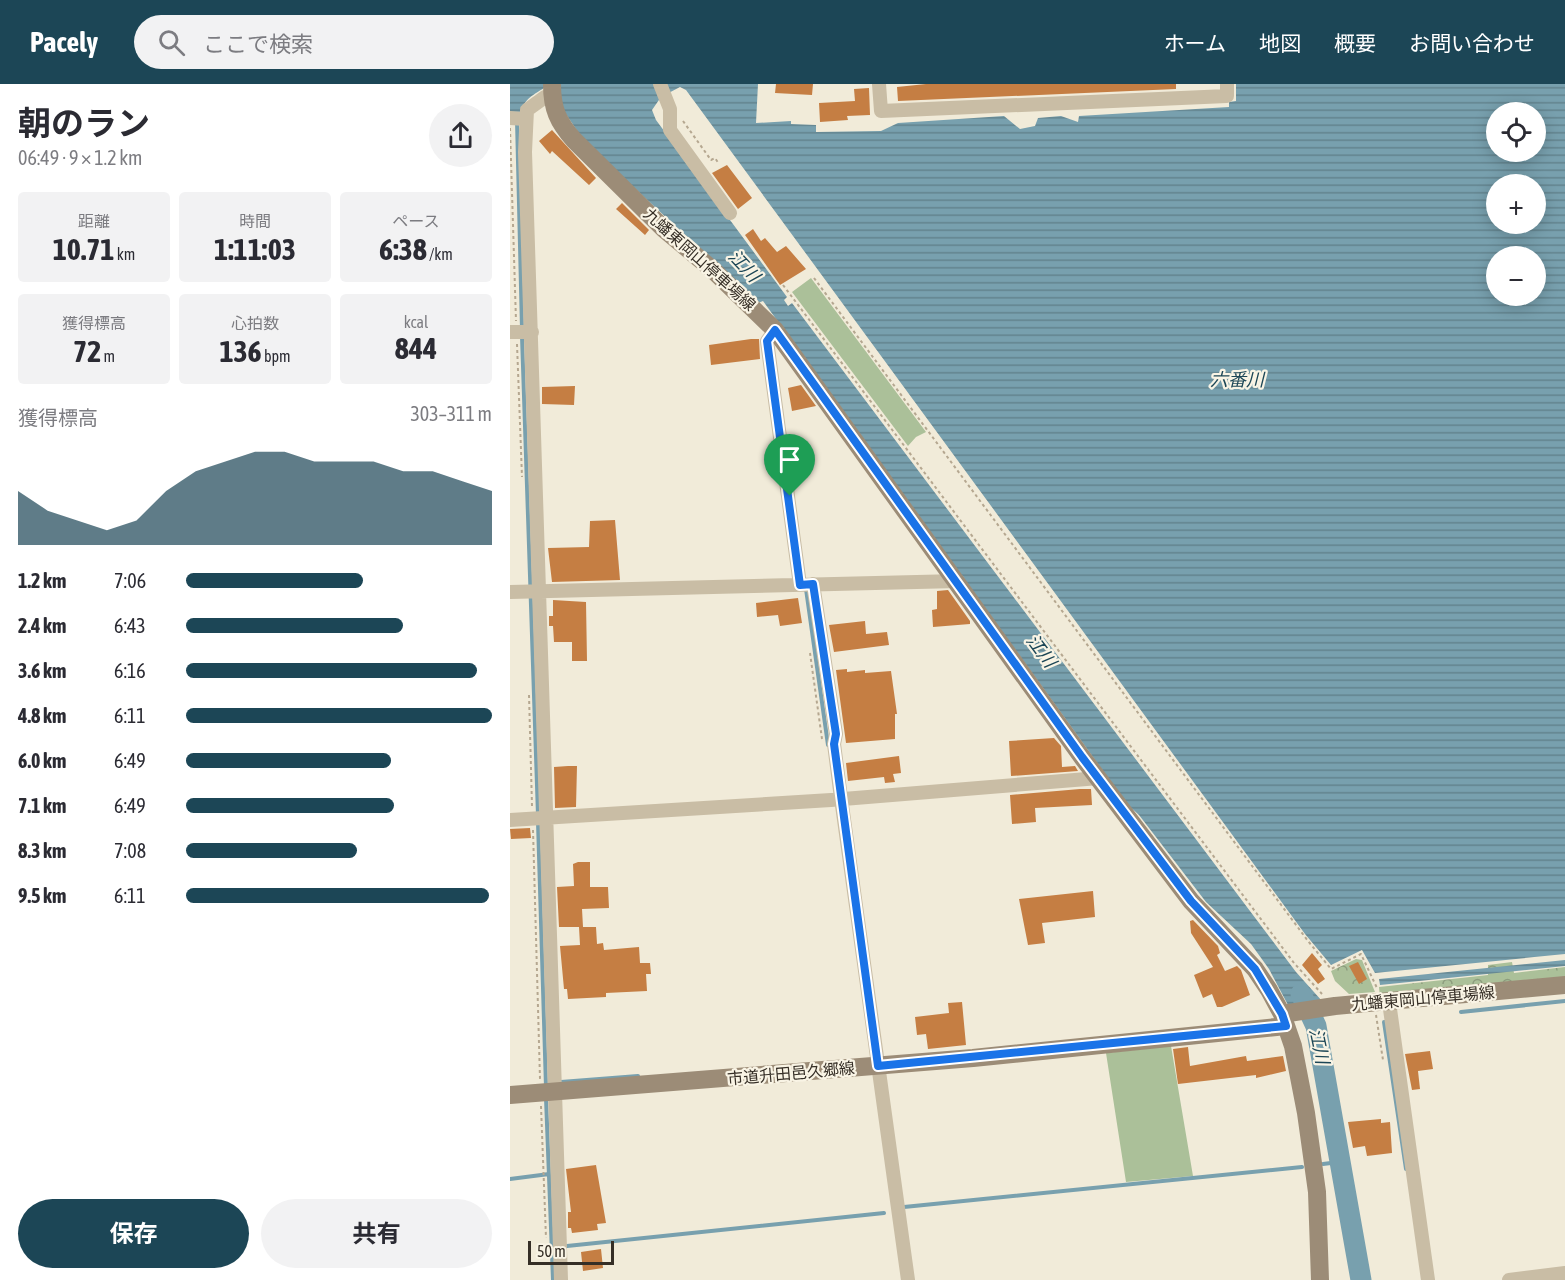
<!DOCTYPE html>
<html lang="ja">
<head>
<meta charset="utf-8">
<style>
	:root { --surface:#fff; --page:#f2f2f3; --text:#2b2b33; --muted:#7c7c81; --accent:#1c4656 }
	body { margin:0; font-family:"Asap Condensed","Noto Sans JP",sans-serif; background:var(--page); color:var(--text); height:100vh; display:flex; flex-direction:column; font-size:22px; white-space:nowrap }
	* { box-sizing:border-box; margin:0 }
	p { font-size:20px; color:var(--muted) }
	.icon { flex:none; width:33px; height:33px; fill:none; stroke:currentColor; stroke-width:2; stroke-linecap:round; stroke-linejoin:round }
	.map { position:relative; flex:1; overflow:hidden }
	.sheet { display:flex; flex-direction:column; background:var(--surface); width:510px }
	.sheet>* { flex:none }
	.fabs { position:absolute; left:976px; top:18px; display:grid; gap:12px }
	.fabs a { display:grid; place-items:center; width:60px; height:60px; border-radius:50%; background:var(--surface); box-shadow:0 3px 15px #0003; font-size:30px }
	.scale { position:absolute; left:18px; bottom:15px; width:86px; box-sizing:border-box; padding-left:6px; border:3px solid #352e26; border-top:0; font-size:16px; line-height:21px; white-space:nowrap; color:#352e26; -webkit-text-stroke:4px #f9f4e5; paint-order:stroke }
	.pin { position:absolute; display:grid; place-items:center; width:51px; height:51px; color:#fff; margin:-62px -26px; border-radius:50% 50% 50% 0; rotate:-45deg; box-shadow:0 0 6px #0007 }
	.pin .icon { rotate:45deg }
	.round { display:grid; place-items:center; flex:none; width:63px; height:63px; border-radius:32px; background:var(--page) }
	.head { display:flex; align-items:center; justify-content:space-between; height:102px; padding:0 18px }
	h1 { font-size:33px; font-weight:700; line-height:45px }
	.stats { display:grid; grid-template-columns:repeat(3,1fr); gap:9px; height:102px; padding:6px 18px }
	.stats div { display:grid; align-content:center; border-radius:6px; background:var(--page); text-align:center }
	.stats b { font-size:30px; font-weight:700 }
	.stats small { font-size:16px; font-weight:400 }
	.stats p { font-size:16px }
	.chart { height:168px; padding:12px 18px }
	.chart p { display:flex; justify-content:space-between }
	.chart svg { width:100%; height:108px; margin-top:6px; fill:var(--accent); opacity:.7 }
	.primary-button { display:flex; gap:12px; margin-top:auto; padding:12px 18px }
	.primary-button a { flex:1; height:69px; border-radius:36px; background:var(--accent); color:#fff; font-size:24px; font-weight:700; line-height:69px; text-align:center }
	.primary-button a+a { background:var(--page); color:var(--text) }
	ul { padding:0 18px; list-style:none; font-size:20px }
	li { display:grid; grid-template-columns:96px 72px 1fr; align-items:center; height:45px }
	li i { height:15px; border-radius:8px; background:var(--accent) }
	header { display:flex; align-items:center; gap:36px; box-sizing:border-box; height:84px; padding:0 30px; background:var(--accent); color:#fff }
	header strong { font-size:28px }
	nav { display:flex; gap:33px; margin-inline-start:auto; font-size:21px }
	.search { width:420px; height:54px; background:var(--page); display:flex; align-items:center; gap:15px; box-sizing:border-box; padding:0 21px; border-radius:33px; color:var(--muted); font-size:22px }
	main { display:flex; flex:1; min-height:0 }
	.map>svg:first-child { display:block }
	.grass { fill:#abc099 }
	.park { fill:url(#park-crowns) }
	.water { fill:url(#water-rules); fill-rule:evenodd }
	.lines { fill:none; stroke-linecap:round; stroke-linejoin:round }
	.stream { stroke:#78a0ae; stroke-width:4 }
	.river { stroke:#78a0ae; stroke-width:21 }
	.building { fill:#c57e43 }
	.path { stroke:#b5a790; stroke-width:2; stroke-dasharray:3 3; stroke-linecap:butt }
	.street { stroke:#c9bda5; stroke-width:14 }
	.secondary { stroke:#9c8c77; stroke-width:18 }
	.route-casing { stroke:#fff; stroke-width:12 }
	.route { stroke:#1a73e8; stroke-width:8 }
	.labels { text-anchor:middle; stroke-width:4.5; stroke-linejoin:round; paint-order:stroke }
	.street-label { font-size:16px; fill:#352e26; stroke:#f9f4e5 }
	.water-label { font-size:18px; font-style:italic; fill:#1c4656; stroke:#f9f4e5 }
</style>
</head>
<body>
<header>
<strong>Pacely</strong>
<div class="search"><svg class="icon" aria-label="search" viewBox="0 0 24 24"><circle cx="10" cy="10" r="6"/><path d="M15 15l6 6"/></svg>ここで検索</div>
<nav><a>ホーム</a><a>地図</a><a>概要</a><a>お問い合わせ</a></nav>
</header>
<main>
<section class="sheet">
<div class="head"><div><h1>朝のラン</h1><p>06:49 · 9 × 1.2 km</p></div><a class="round"><svg class="icon" aria-label="share" viewBox="0 0 24 24"><path d="M12 15V3M7 8l5-5 5 5M5 13v7h14v-7"/></svg></a></div>
<div class="stats">
<div><p>距離</p><b>10.71<small> km</small></b></div>
<div><p>時間</p><b>1:11:03</b></div>
<div><p>ペース</p><b>6:38<small> /km</small></b></div>
</div>
<div class="stats">
<div><p>獲得標高</p><b>72<small> m</small></b></div>
<div><p>心拍数</p><b>136<small> bpm</small></b></div>
<div><p>kcal</p><b>844</b></div>
</div>
<div class="chart"><p><span>獲得標高</span>303–311 m</p>
<svg viewBox="0 0 160 44" preserveAspectRatio="none"><path d="M0 44V22L10 30L20 34L30 38L40 34L50 22L60 14L70 10L80 6L90 6L100 10L110 10L120 10L130 14L140 14L150 18L160 22V44z"/></svg>
</div>
<ul>
<li><b>1.2 km</b>7:06<i style="width:58%"></i></li>
<li><b>2.4 km</b>6:43<i style="width:71%"></i></li>
<li><b>3.6 km</b>6:16<i style="width:95%"></i></li>
<li><b>4.8 km</b>6:11<i style="width:100%"></i></li>
<li><b>6.0 km</b>6:49<i style="width:67%"></i></li>
<li><b>7.1 km</b>6:49<i style="width:68%"></i></li>
<li><b>8.3 km</b>7:08<i style="width:56%"></i></li>
<li><b>9.5 km</b>6:11<i style="width:99%"></i></li>
</ul>
<div class="primary-button"><a>保存</a><a>共有</a></div>
</section>
<div class="map">
<svg width="1055" height="1196" viewBox="0 0 1055 1196">
	<defs>
		<pattern id="park-crowns" width="20" height="18" patternUnits="userSpaceOnUse" patternTransform="scale(1.5)"><rect width="20" height="18" fill="#abc099"/><path d="M2 6a3 3 0 1 1 6 0M12 15a3 3 0 1 1 6 0" fill="none" stroke="#8c9c7d"/></pattern>
		<pattern id="water-rules" width="6" height="5" patternUnits="userSpaceOnUse" patternTransform="scale(1.5)"><rect width="6" height="5" fill="#78a0ae"/><path d="M0 2.5h6" fill="none" stroke="#63838d"/></pattern>
	</defs>
	<rect width="100%" height="100%" fill="#f1ebd9"/>
	<path class="grass" d="M301 194 416 348 406 353 398 362 282 208Z
		M661 962 683 1092 616 1098 596 969Z"/>
	<path class="park" d="M846 875 852 876 865 908 839 910 825 897 821 887Z
		M1002 878 1004 889 1055 883V895L870 914 869 903 978 891V881Z"/>
	<path class="water" d="M0 0H248L246 39 281 37V40L306 41V48L371 47 388 39 494 32 510 45 525 42 528 34 551 32 568 38 569 32 719 23V18L726 17V0H1055V870L865 889 852 866 821 881 795 850 176 6 170 3 151 13 142 26 146 36 277 213 274 216 278 222 282 219 786 888 812 917 778 921 759 885 741 860 696 818 629 731 617 720 253 217 248 219 74 57 37 2C24 11 13 14 11 31L0 29ZM987 28H1026V68H987ZM987 100H1026V140H987ZM987 172H1026V212H987Z
		M1055 876V882L870 901 869 895Z"/>
	<g class="lines">
		<path class="stream" d="M7 36 12 245
			M12 252 28 731
			M296 505 318 661
			M28 738 36 1003
			M951 928 1055 917
			M879 938H874L896 1085
			M51 998 128 992
			M36 1014 43 1196
			M813 1080 829 1078
			M0 1095 39 1090
			M394 1123 792 1083
			M57 1162 374 1129"/>
		<path class="river" d="M791 910 806 942 851 1196"/>
	</g>
	<path class="building" d="M266 0H303L302 11 265 9Z
		M416 0H666V5L388 17 387 3Z
		M359 4 360 31 337 32 338 36 310 38 309 19 345 17 344 5Z
		M42 46 86 94 79 101 42 67 40 70 29 57Z
		M217 81 242 114 228 125 202 89Z
		M112 119 139 146 135 151 106 125Z
		M243 145 251 157 255 154 267 168 276 162 296 185 270 201 235 151Z
		M241 255H249L250 275 201 281 199 261Z
		M291 301 306 322 282 327 278 304Z
		M65 302 64 321 32 320V303Z
		M105 436 110 496 42 498 38 464 79 463 80 437Z
		M438 506 460 537V540L423 543 422 526 427 525V507Z
		M288 514 292 539 270 542 268 531 247 533 246 519Z
		M43 516 76 518 77 577H62V558H44L43 542H39V532H43Z
		M355 537 356 550 377 548 379 561 324 568 319 541Z
		M337 585V588L355 586V589L381 587 387 630H385V655L336 659 326 586Z
		M544 654 551 662 552 683 565 682 568 687 501 692 499 657Z
		M389 672 391 689 383 690 385 698 375 699 374 693 338 697 336 679Z
		M58 682H67L66 723 45 724 44 683Z
		M570 705H581L582 721 525 724 526 738 502 740 500 711Z
		M20 744 21 754 1 755 0 745Z
		M68 778H80V803H98L99 824 72 825 73 843H49L47 803 64 802 63 780Z
		M583 807 585 833 532 839 535 859 518 861 509 815Z
		M683 836 708 862 710 869 707 871 715 887 727 882 731 886 740 911 712 923H707L702 910 693 914 684 891 703 883 681 849 680 837Z
		M69 843H86L87 860 93 859 94 866 129 863 130 879H140L141 890H136L137 907 96 909V913L58 915 57 905H54L50 862 70 861Z
		M802 869 812 881 808 885 815 895 808 900 792 881Z
		M848 878 857 895 849 900 839 882Z
		M452 918 456 961 418 965 416 950 407 951 405 933 439 929 438 919Z
		M678 963 680 982 736 972 737 977 773 972 776 987 746 994V991L668 1000 663 965Z
		M920 967 923 985 908 987 910 1005 902 1006 895 970Z
		M871 1035V1039L880 1038 882 1069 857 1072 855 1062 843 1064 838 1038Z
		M86 1081 96 1139 87 1140 88 1146 62 1149 61 1144H58V1128H61L56 1085Z
		M91 1165 93 1184 73 1187 71 1168Z"/>
	<g class="lines">
		<path class="path" d="M173 37 201 76 205 74 209 80
			M0 44 6 237
			M304 194 798 857 821 885 851 870 867 904
			M273 201 784 879 812 910
			M7 260 12 393
			M300 569 312 655
			M19 611 22 722
			M23 746 30 995
			M866 931 873 976
			M31 1022 36 1154"/>
		<path class="street" d="M150 0 160 25V46L220 129
			M369 0 371 27 717 12V0
			M42 13H35L17 26 15 68 51 1196
			M0 34 15 35
			M265 246 257 257 290 501
			M0 248H22
			M303 500 326 650 324 660 331 714 398 1196
			M0 508 448 497
			M0 736 321 716 589 694
			M879 918 918 1196
			M999 1196 1055 1189"/>
		<path class="secondary" d="M42 0C42 25 48 38 64 56L154 145 203 186 265 246 572 673 681 817 745 885 759 906 772 930 783 962 796 1029 807 1108 810 1196
			M772 930 825 922 1055 901
			M0 1011 463 974 776 942"/>
	</g>
	<g class="lines">
		<defs>
			<path id="route" d="M265 246 572 673 681 817 745 885 772 930 776 942 368 982 324 660 326 650 303 500 290 501 257 257Z"/>
		</defs>
		<use href="#route" class="route-casing"/>
		<use href="#route" class="route"/>
	</g>
	<g class="labels">
		<g class="street-label">
			<text transform="translate(190 175) rotate(42)" y="6">九蟠東岡山停車場線</text>
			<text transform="translate(913 914) rotate(-5)" y="6">九蟠東岡山停車場線</text>
			<text transform="translate(281 989) rotate(-5)" y="6">市道升田邑久郷線</text>
		</g>
		<g class="water-label">
			<text transform="translate(234 182) rotate(47)" y="6">江川</text>
			<text x="727" y="302">六番川</text>
			<text transform="translate(531 567) rotate(53)" y="6">江川</text>
			<text transform="translate(809 962) rotate(78)" y="6">江川</text>
		</g>
	</g>
</svg>
<div class="fabs">
<a><svg class="icon" aria-label="locate" viewBox="0 0 24 24"><circle cx="12" cy="12" r="6"/><path d="M12 2v4M12 18v4M2 12h4M18 12h4"/></svg></a>
<a>+</a>
<a>−</a>
</div>
<div class="scale">50 m</div>
<div class="pin" style="left:280px;top:412px;background:#1e9e55"><svg class="icon" aria-label="arrive" viewBox="0 0 24 24"><path d="M6 21V4h12l-3 4 3 4H6"/></svg></div>
</div>
</main>
</body>
</html>
